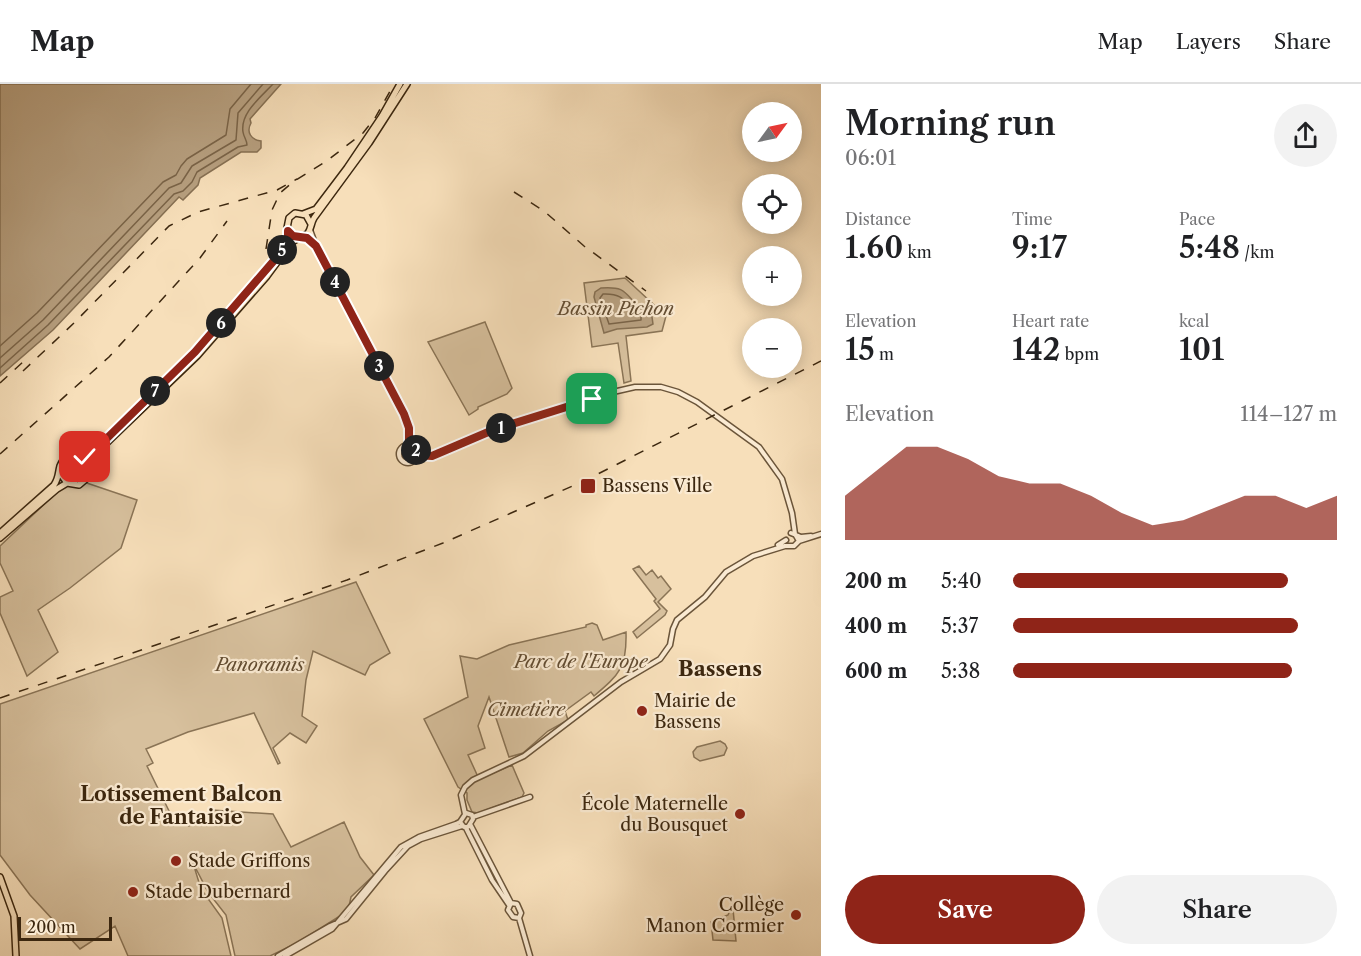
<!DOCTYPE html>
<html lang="en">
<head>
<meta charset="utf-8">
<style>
	:root { --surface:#fff; --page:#f2f2f2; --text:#202124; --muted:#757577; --line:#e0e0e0; --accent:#8f2418 }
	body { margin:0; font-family:"Libre Caslon Text",serif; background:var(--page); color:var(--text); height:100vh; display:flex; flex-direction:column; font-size:22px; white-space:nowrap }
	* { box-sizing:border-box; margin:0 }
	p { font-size:20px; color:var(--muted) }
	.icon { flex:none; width:33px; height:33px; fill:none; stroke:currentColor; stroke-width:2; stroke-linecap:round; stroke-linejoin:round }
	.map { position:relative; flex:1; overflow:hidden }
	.side { display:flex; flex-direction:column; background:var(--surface); width:540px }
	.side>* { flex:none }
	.needle { width:39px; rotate:57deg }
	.controls { position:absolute; left:742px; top:18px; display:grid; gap:12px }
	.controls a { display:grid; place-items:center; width:60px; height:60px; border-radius:50%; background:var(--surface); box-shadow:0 3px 15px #0003; font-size:30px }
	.scale { position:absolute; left:18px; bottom:15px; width:94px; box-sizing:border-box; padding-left:6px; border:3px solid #3c270f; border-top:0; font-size:16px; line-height:21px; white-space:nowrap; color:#3c270f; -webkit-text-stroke:4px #faead2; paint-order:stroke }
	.pin { position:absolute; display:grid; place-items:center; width:51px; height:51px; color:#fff; margin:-26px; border-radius:12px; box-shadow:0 3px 9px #0006 }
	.km { position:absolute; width:30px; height:30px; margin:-15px; border-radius:50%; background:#222; color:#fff; font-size:16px; line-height:30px; text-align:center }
	.round { display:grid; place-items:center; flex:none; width:63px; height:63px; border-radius:32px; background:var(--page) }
	.overview { display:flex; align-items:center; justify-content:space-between; height:102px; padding:0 24px }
	h1 { font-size:33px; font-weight:600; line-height:45px }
	.metrics { display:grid; grid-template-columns:repeat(3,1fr); gap:9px; height:102px; padding:6px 24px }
	.metrics div { display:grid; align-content:center }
	.metrics b { font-size:30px; font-weight:600 }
	.metrics small { font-size:16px; font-weight:400 }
	.metrics p { font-size:16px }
	.chart { height:168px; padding:12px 24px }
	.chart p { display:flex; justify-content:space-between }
	.chart svg { width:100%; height:108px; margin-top:6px; fill:var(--accent); opacity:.7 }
	.button { display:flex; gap:12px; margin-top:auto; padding:12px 24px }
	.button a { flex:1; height:69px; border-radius:36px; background:var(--accent); color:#fff; font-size:24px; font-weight:600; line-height:69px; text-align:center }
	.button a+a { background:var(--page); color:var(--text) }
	ul { padding:0 24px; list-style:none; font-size:20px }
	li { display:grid; grid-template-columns:96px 72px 1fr; align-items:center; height:45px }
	li i { height:15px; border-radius:8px; background:var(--accent) }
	header { display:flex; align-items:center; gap:36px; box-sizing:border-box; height:84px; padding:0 30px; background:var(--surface); border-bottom:2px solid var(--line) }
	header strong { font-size:28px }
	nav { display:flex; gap:33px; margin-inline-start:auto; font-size:21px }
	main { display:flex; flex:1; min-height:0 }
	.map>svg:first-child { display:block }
	.green { fill:#d7c09d; stroke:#8a7456; stroke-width:1.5 }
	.water { fill:#b7a080; stroke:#867053; stroke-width:1.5 }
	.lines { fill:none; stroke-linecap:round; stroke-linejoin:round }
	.shore { stroke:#7a6448; stroke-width:1.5 }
	.minor-casing { stroke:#6b553a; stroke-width:7 }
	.major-casing { stroke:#3c270f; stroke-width:8 }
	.minor { stroke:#faead2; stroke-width:4 }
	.major { stroke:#f7dfba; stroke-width:5 }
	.rail { stroke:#3c270f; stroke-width:1.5; stroke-dasharray:10 10; stroke-linecap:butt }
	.route-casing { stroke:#fff; stroke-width:12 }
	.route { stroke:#8f2418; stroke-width:8 }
	.poi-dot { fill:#8f2418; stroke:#faead2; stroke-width:2 }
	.labels { text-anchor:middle; stroke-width:4.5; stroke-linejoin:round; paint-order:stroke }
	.park-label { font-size:18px; font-style:italic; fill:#634d32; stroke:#faead2 }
	.poi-label { font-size:18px; fill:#3c270f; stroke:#faead2; text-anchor:start }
	.neighbourhood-label { font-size:20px; font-weight:bold; fill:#3c270f; stroke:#faead2 }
	.quarter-label { font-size:21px; font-weight:bold; fill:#3c270f; stroke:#faead2 }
</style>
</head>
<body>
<header>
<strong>Map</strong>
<nav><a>Map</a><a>Layers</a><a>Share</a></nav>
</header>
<main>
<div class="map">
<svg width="821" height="872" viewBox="0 0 821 872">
	<rect width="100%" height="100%" fill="#f7dfba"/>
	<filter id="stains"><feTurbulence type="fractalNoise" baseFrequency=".00333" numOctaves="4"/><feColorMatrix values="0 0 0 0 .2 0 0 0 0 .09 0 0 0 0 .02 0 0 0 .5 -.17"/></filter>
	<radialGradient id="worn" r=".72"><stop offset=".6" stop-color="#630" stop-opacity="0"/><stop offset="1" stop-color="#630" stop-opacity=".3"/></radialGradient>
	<path class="green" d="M625 194 666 232 662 247 626 252 631 297 624 299 618 259 592 263 584 199Z
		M485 238 512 304 507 310 478 323V325L469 331 428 258Z
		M72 394 137 416 121 464 70 504 38 526 58 568 27 592 0 529V513L13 507 0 479V462Z
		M639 482 646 491 652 486 658 494 661 492 671 505 658 518 667 527 665 531 637 554 633 548 660 525 654 517 656 515 633 485Z
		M356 498 390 569 370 581 365 591 313 567 306 596 302 632 317 642 306 659 290 649 273 664 280 679 278 680 254 629 188 648 146 665 153 679 147 682 173 735 189 742 212 726 273 730 291 763 344 738 360 773 374 791 351 813 348 827 297 859 270 872H235L226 831 208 808 193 779 201 805 222 834 231 872H128L115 842 80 865 30 811 0 771V620Z
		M592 539 597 541 603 556 626 548C627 583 620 590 594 612L591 608 565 627 568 636 548 647 523 669 509 673 489 613 478 642 485 664 468 671 479 695 512 681 524 709 522 713 478 729 472 728 467 716V709L458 703 424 635 468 613 460 572 477 575 509 561 586 543V541Z
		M720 657 725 660 727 664 724 671 700 677 694 673 693 668 697 663Z
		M731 824 733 825 736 857 713 856 711 838 728 831Z"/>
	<path class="water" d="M0 0H281L250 35 251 39C246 48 251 56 261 57V64L257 68H241L200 94 198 101 183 116 179 113 53 246 0 292Z
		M601 204C628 202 624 210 641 225 645 228 649 229 652 233L653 240 647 243 617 245 604 249 594 213 595 208Z"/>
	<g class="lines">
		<path class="shore" d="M603 210C625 209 626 220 641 233V236L609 240 600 214Z
			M0 262 37 229 163 98 176 91 181 82 187 75 226 51 230 25 251 0
			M0 274 43 236 169 104 181 99 192 82 236 56 238 29 263 0
			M0 284 48 241 174 110 183 107 192 98 197 88 238 63 247 61C247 56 244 54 243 48 240 29 261 13 273 0"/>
		<defs>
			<path id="minor" d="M310 146 316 162 407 336 409 344V361
				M304 152 316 162
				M399 370a9 9 0 1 1 18 0a9 9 0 1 1-18 0Z
				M417 371 432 372 493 346 613 308 635 303H661L678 308 697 318 759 363 782 395 792 429 795 450 799 457
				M791 449 801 453 811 452
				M778 461 786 456
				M465 730 461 711 465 703 473 696 524 672 621 598 660 575 670 561 673 545 677 536 705 513 726 488 753 472 785 462H794L799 457 821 450
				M473 733 530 713
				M470 740 511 819
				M466 744 492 796 509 821
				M511 819 517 820 521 829 519 834 513 833 508 826Z
				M519 834 530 872
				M278 872 330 842 346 835 385 787 408 762 421 755 462 742
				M285 872 332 845 401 763 419 753 456 740 460 738 466 729 472 731 473 735 468 743H464L460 738"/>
			<path id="major" d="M303 130 316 125 347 84 382 32 400 0
				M311 140 306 131 295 129 289 134 287 144C291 152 300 158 308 149 311 145 311 139 314 134L369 59 407 0
				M81 374 97 364 195 268 278 172 288 156V147
				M88 383 95 370 197 272 267 192 292 158 300 153
				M0 449 54 401C59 394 58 389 60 382 66 367 82 372 88 383L86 395 79 401 67 399 60 389
				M0 454 57 405 67 399
				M0 793 14 832 16 872"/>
		</defs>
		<use href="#minor" class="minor-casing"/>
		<use href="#major" class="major-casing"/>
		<use href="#minor" class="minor"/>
		<use href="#major" class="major"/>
		<path class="rail" d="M514 108 544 127 584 162 646 207
			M266 165 272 126 280 109 293 98 328 76 363 49 375 34 394 0
			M23 287 74 239 169 142 198 128 277 106 297 95
			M0 299 25 276
			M0 370 109 273 200 174 227 137
			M0 614 347 496 443 459 584 397 821 277"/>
	</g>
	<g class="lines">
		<defs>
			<path id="route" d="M85 373 97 364 195 268 278 172 288 156V147L293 152 307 154 316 162 404 330 409 344V361L416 366 417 371 432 372 493 346 592 315"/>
		</defs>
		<use href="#route" class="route-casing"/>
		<use href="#route" class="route"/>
	</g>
	<g class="poi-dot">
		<rect x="580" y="394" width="16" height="16" rx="3"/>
		<circle cx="642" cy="627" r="6"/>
		<circle cx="740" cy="730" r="6"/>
		<circle cx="176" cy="777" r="6"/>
		<circle cx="133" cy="808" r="6"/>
		<circle cx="796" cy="831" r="6"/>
	</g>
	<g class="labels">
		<g class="park-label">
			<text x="616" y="231">Bassin Pichon</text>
			<text x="581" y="584">Parc de l'Europe</text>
			<text x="260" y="587">Panoramis</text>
			<text x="526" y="632">Cimetière</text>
		</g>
		<g class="poi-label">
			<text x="602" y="408">Bassens Ville</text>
			<text x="654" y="623">Mairie de<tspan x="654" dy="21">Bassens</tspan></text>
			<text x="728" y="726" text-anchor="end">École Maternelle<tspan x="728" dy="21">du Bousquet</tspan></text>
			<text x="188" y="783">Stade Griffons</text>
			<text x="145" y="814">Stade Dubernard</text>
			<text x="784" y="827" text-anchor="end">Collège<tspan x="784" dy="21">Manon Cormier</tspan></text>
		</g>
		<g class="neighbourhood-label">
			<text x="181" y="717">Lotissement Balcon<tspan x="181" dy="23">de Fantaisie</tspan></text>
		</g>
		<g class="quarter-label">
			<text x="720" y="592">Bassens</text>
		</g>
	</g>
	<rect width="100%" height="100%" filter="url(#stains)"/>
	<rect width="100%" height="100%" fill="url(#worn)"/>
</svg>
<div class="controls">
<a><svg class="needle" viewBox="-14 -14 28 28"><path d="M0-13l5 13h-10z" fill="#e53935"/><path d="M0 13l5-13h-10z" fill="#757577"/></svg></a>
<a><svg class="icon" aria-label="locate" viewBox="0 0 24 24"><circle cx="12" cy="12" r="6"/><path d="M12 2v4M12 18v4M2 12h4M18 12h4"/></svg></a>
<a>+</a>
<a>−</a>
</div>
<div class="scale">200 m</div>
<div class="pin" style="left:592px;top:315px;background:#1e9e55"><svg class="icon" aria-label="arrive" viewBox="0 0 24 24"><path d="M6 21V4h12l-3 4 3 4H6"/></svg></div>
<div class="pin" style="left:85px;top:373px;background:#d93025"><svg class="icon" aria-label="check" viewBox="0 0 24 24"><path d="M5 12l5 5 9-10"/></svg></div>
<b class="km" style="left:501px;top:344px">1</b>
<b class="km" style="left:416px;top:366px">2</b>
<b class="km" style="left:379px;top:282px">3</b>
<b class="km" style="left:335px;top:198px">4</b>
<b class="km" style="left:282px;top:166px">5</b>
<b class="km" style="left:221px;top:239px">6</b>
<b class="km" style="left:155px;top:307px">7</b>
</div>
<section class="side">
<div class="overview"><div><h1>Morning run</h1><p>06:01</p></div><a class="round"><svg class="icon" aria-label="share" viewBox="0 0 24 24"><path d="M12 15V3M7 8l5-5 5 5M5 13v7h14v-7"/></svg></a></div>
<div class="metrics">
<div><p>Distance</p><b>1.60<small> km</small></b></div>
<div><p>Time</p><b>9:17</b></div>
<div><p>Pace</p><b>5:48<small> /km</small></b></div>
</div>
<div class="metrics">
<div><p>Elevation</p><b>15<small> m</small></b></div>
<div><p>Heart rate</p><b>142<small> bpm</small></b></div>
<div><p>kcal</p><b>101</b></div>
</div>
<div class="chart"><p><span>Elevation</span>114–127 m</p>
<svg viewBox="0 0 160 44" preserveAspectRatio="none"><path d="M0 44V26L10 16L20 6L30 6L40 11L50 18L60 21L70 21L80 26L90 33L100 38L110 36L120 31L130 26L140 26L150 31L160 26V44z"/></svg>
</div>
<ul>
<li><b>200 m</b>5:40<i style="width:85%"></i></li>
<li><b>400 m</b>5:37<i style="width:88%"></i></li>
<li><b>600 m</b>5:38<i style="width:86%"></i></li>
</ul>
<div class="button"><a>Save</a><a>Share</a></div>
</section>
</main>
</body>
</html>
